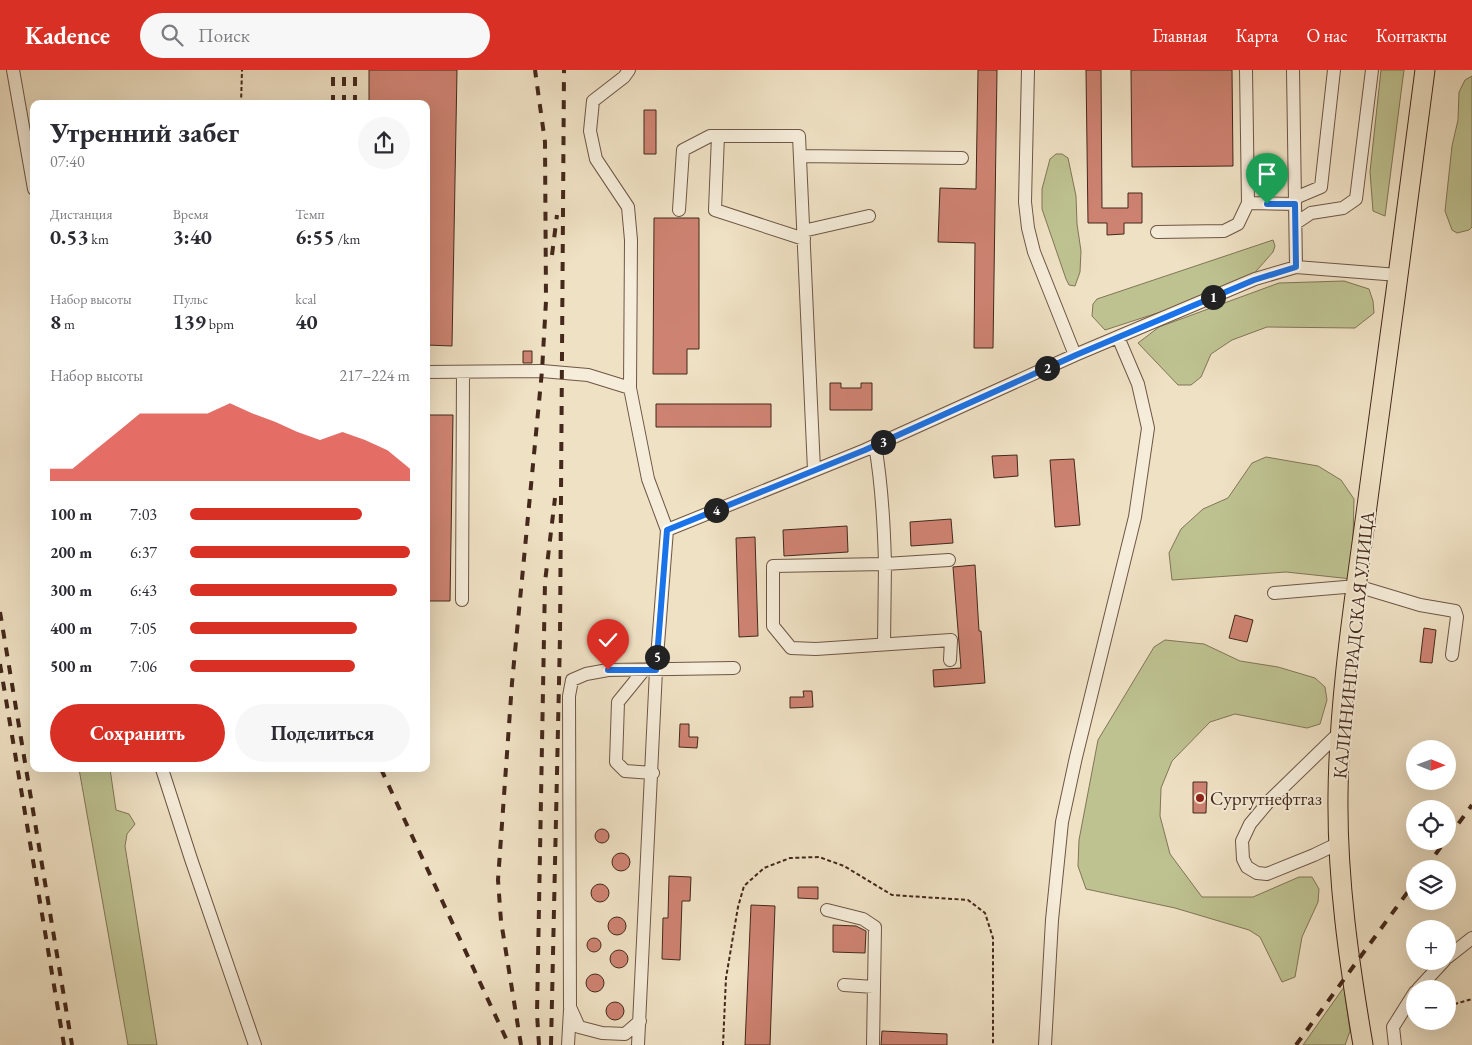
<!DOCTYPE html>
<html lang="ru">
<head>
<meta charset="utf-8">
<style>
	:root { --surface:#fff; --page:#f7f7f7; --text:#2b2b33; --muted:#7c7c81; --accent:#d93025 }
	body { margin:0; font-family:"EB Garamond",serif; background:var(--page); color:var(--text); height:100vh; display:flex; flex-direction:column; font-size:19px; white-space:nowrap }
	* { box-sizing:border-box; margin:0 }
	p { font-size:16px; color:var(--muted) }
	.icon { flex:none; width:28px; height:28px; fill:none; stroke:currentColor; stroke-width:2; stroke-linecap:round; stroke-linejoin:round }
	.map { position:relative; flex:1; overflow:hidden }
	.side { position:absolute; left:30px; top:30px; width:400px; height:672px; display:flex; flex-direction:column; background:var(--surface); border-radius:10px; box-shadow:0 5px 20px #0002 }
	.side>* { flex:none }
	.needle { width:32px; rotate:91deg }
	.controls { position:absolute; left:1406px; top:670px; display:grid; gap:10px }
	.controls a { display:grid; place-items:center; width:50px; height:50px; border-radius:50%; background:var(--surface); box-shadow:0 5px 20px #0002; font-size:25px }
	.pin { position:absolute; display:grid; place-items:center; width:42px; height:42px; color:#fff; margin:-51px -21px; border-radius:50% 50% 50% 0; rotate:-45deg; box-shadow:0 0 5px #0007 }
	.pin .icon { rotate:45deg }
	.km { position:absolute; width:25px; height:25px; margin:-12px; border-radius:50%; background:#222; color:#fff; font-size:14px; line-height:25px; text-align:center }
	.round { display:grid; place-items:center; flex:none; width:52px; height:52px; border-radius:26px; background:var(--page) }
	.headline { display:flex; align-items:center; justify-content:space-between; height:85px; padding:0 20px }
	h1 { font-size:28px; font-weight:700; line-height:38px }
	.metrics { display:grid; grid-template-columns:repeat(3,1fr); gap:8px; height:85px; padding:5px 20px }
	.metrics div { display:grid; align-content:center }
	.metrics b { font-size:21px; font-weight:700 }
	.metrics small { font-size:14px; font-weight:400 }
	.metrics p { font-size:14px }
	.chart { height:140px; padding:10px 20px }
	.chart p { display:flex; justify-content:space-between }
	.chart svg { width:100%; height:90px; margin-top:5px; fill:var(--accent); opacity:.7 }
	.primary-button { display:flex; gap:10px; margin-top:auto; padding:10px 20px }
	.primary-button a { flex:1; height:58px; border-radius:30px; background:var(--accent); color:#fff; font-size:20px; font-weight:700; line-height:58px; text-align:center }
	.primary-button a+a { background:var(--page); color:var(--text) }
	ul { padding:0 20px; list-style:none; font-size:16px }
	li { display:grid; grid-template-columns:80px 60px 1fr; align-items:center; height:38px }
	li i { height:12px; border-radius:6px; background:var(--accent) }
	header { display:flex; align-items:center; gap:30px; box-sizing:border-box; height:70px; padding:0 25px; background:var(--accent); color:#fff }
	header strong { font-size:24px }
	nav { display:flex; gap:28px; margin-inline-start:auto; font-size:18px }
	.search { width:350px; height:45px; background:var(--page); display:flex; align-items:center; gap:12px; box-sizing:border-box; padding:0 18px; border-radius:28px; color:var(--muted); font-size:19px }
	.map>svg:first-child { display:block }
	.green { fill:#bec291; stroke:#817556 }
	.building { fill:#ce8372; stroke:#44281b }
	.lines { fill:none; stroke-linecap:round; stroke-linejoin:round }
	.minor-casing { stroke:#6f5645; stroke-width:14 }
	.highway-casing { stroke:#44281b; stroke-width:21 }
	.path { stroke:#44281b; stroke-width:2; stroke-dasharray:4 2.5; stroke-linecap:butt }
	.minor { stroke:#f5ecd9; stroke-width:12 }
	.highway { stroke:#efe1c4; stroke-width:19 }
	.rail { stroke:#44281b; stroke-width:4; stroke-dasharray:9 9; stroke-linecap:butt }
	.route-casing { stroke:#fff; stroke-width:10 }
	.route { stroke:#1a73e8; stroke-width:6 }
	.poi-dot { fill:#8f2418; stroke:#f5ecd9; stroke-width:2 }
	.labels { text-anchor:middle; stroke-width:4; stroke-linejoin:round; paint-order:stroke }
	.street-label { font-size:19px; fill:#44281b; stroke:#f5ecd9 }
	.poi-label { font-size:19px; fill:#44281b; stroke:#f5ecd9; text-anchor:start }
</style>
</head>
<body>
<header>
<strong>Kadence</strong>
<div class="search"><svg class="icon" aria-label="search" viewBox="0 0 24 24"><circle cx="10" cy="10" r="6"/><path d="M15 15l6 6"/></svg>Поиск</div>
<nav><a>Главная</a><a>Карта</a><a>О нас</a><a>Контакты</a></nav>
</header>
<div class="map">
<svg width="1472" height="975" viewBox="0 0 1472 975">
	<rect width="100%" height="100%" fill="#efe1c4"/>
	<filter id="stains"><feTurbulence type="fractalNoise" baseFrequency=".004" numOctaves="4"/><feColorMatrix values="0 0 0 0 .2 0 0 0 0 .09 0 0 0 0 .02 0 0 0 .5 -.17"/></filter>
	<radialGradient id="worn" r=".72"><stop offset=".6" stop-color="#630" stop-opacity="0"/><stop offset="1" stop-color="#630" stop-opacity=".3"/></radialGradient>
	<path class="green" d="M1381 0H1404L1385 146 1373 141 1370 102Z
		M1472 6V157L1469 160 1457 163 1452 160 1445 141 1452 76 1458 50 1459 22 1465 10Z
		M1056 84H1062L1068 88 1076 126 1077 154 1081 181 1080 202 1075 216 1069 215 1066 209 1042 139V119L1050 89Z
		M1273 170 1275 176 1273 182 1251 207 1182 235 1105 260 1092 246 1093 234 1097 229Z
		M1344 211 1369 219 1373 231 1374 243 1355 258 1267 257 1232 270 1211 284 1201 307 1191 315H1178L1138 273 1159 257 1279 213Z
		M1266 387 1318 396 1341 410 1354 429 1352 509 1286 502 1172 510 1169 483 1181 459 1203 439 1228 428 1252 393Z
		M1165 570 1204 574 1240 591 1278 597 1315 608 1325 617 1327 630 1320 654 1307 658 1235 644 1210 652 1172 691 1161 718 1160 746 1170 784 1202 827H1253L1299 807H1312L1319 819 1318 832 1302 867 1295 907 1282 912 1260 867 1249 860 1175 838 1086 819 1078 796 1079 770 1098 670 1154 577Z
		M79 699H110L116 740 129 744 135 754 127 764 125 776 157 975H128Z
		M1344 917 1350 961 1345 975H1303Z"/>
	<path class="building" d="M369 0H457L452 276 426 275V34H369Z
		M978 0H997L993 278H974L975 173 938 172 940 118 976 119Z
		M1086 0H1101L1102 138H1128V123H1142V153H1124V164L1107 165V153H1088Z
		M1131 0H1232L1233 96 1132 97Z
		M644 40H656V84H644Z
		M654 148H699V279H687V304H653Z
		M523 281H532V293H523Z
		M830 313H841V318H861V313H872V340H830Z
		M656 334H771V357H656Z
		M426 345H453L450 531H426Z
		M1017 385 1018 406 994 408 992 386Z
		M1074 389 1080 455 1055 457 1050 390Z
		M951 449 953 473 911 476 910 452Z
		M847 456 848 482 784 486 783 460Z
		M755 467 758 566 739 567 736 468Z
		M975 495 979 561H981L985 613 934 617 933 600 961 598 953 497Z
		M1235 545 1253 550 1247 572 1229 568Z
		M1424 558 1436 560 1432 593 1420 592Z
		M803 621H812L813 637 790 638V627H804Z
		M680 654H689V667H698L697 678 679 677Z
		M1193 712H1207L1206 743H1193Z
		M595 766a7 7 0 1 1 14 0a7 7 0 1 1-14 0Z
		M612 792a9 9 0 1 1 18 0a9 9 0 1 1-18 0Z
		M669 806 691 807 690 831H682L680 890 662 889 663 848H668Z
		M591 823a9 9 0 1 1 18 0a9 9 0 1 1-18 0Z
		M798 817H818V829L798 828Z
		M751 835 775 836 770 975H745Z
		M608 856a9 9 0 1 1 18 0a9 9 0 1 1-18 0Z
		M833 855 856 856 866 861 865 883 833 882Z
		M587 875a7 7 0 1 1 14 0a7 7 0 1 1-14 0Z
		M610 889a9 9 0 1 1 18 0a9 9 0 1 1-18 0Z
		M586 913a9 9 0 1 1 18 0a9 9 0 1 1-18 0Z
		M606 941a9 9 0 1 1 18 0a9 9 0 1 1-18 0Z
		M882 961 947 964V975H881Z"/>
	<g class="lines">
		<defs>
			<path id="minor" d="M13 0 34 119
				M629 0 624 7 593 31 590 61 596 89 628 137 631 170 630 318
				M1028 0 1025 132 1028 158 1034 182 1075 285
				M1246 0 1248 133 1295 134
				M1293 0 1296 197
				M718 66 715 140 804 169
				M800 86 962 88
				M1295 128 1321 117 1334 0
				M679 140 683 80 710 66H799L814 400
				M1296 153 1311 143 1343 138 1356 129 1372 0
				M803 161 869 146
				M1157 162 1224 161 1238 154 1248 133
				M426 302 542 301 588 305 630 318 648 409 667 460 656 600 638 975
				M875 375C882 415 884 454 885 494L949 490
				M667 460 865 380 1075 285 1255 209 1296 197 1398 205
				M1274 523 1357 516 1420 535 1455 541 1457 547 1452 585
				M462 530 463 302
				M884 574 885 494 773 496V556L791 578 816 579 951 570 950 590
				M644 600 618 632 616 692 625 701 653 703
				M162 699 191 789 255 975
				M1339 773 1314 785 1267 804 1257 803 1247 797 1243 789 1242 771 1250 754 1270 730 1340 662
				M827 840 863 849 875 857 873 975
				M1448 887 1472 868
				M844 915 874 917
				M1418 919 1444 891
				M640 951 625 964 602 963 579 957 570 937 569 626 572 610 586 604 608 600 734 598
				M568 975 570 940
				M1045 975 1052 850 1062 752 1076 687 1135 447 1148 358 1138 314 1118 267
				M1395 975 1393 957 1415 922"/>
			<path id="highway" d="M1363 975C1349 892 1337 810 1338 725 1339 623 1356 521 1369 421 1388 281 1407 140 1425 0"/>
		</defs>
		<use href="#minor" class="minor-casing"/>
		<use href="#highway" class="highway-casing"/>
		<path class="path" d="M241 34 242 0
			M1448 936 1472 929
			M723 975 726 908 738 837 744 816 764 798 790 788 819 787 844 796 892 825 968 830 985 843 993 868V975"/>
		<use href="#minor" class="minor"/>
		<use href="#highway" class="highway"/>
		<path class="rail" d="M333 34V0
			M344 34V0
			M355 34V0
			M552 185 557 145
			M0 542 72 975
			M0 594 64 975
			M381 699 509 975
			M1448 768 1472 735
			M1425 799 1445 771
			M521 975 501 851 498 810 512 613 542 301 546 231 545 72 535 0
			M539 975 537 944 545 512 555 428
			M551 975 560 567 564 0
			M1296 975 1415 812"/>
	</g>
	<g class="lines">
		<defs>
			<path id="route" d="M608 600H656L667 460 865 380 1076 285 1254 210 1296 197 1295 134H1267"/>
		</defs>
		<use href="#route" class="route-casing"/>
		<use href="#route" class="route"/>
	</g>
	<circle class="poi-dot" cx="1200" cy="728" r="5"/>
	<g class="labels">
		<g class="street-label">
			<text transform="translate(1353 575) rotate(-84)" y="7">КАЛИНИНГРАДСКАЯ УЛИЦА</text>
		</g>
		<g class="poi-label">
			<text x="1210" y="735">Сургутнефтгаз</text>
		</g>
	</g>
	<rect width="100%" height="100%" filter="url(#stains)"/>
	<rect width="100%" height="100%" fill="url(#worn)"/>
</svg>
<div class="controls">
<a><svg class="needle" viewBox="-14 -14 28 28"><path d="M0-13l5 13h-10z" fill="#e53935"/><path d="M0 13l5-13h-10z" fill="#7c7c81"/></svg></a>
<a><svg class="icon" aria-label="locate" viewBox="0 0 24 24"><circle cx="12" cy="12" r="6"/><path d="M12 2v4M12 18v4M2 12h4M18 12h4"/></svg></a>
<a><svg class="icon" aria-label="layers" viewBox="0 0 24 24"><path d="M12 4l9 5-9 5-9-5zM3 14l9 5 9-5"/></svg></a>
<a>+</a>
<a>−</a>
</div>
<div class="pin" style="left:1267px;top:134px;background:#1e9e55"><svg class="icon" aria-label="arrive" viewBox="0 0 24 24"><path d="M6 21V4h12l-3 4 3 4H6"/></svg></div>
<div class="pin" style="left:608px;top:600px;background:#d93025"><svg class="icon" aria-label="check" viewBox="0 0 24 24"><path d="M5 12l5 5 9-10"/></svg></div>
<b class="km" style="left:1213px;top:227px">1</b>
<b class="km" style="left:1047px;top:298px">2</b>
<b class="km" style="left:883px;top:372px">3</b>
<b class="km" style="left:716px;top:440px">4</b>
<b class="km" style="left:657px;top:587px">5</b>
<section class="side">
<div class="headline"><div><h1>Утренний забег</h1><p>07:40</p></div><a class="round"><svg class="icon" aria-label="share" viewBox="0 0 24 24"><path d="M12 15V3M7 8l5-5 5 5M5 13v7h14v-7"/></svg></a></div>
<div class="metrics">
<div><p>Дистанция</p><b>0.53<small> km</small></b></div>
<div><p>Время</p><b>3:40</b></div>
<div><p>Темп</p><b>6:55<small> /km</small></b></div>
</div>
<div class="metrics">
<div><p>Набор высоты</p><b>8<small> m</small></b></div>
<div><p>Пульс</p><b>139<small> bpm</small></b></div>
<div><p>kcal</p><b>40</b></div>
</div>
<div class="chart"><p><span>Набор высоты</span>217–224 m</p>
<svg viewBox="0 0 160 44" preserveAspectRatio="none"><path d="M0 44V38L10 38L20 29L30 20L40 11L50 11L60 11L70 11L80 6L90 11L100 15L110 20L120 24L130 20L140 24L150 29L160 38V44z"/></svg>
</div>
<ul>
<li><b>100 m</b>7:03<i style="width:78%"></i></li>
<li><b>200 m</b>6:37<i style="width:100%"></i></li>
<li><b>300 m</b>6:43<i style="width:94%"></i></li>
<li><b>400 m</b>7:05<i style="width:76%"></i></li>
<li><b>500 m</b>7:06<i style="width:75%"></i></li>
</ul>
<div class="primary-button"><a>Сохранить</a><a>Поделиться</a></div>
</section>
</div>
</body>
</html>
